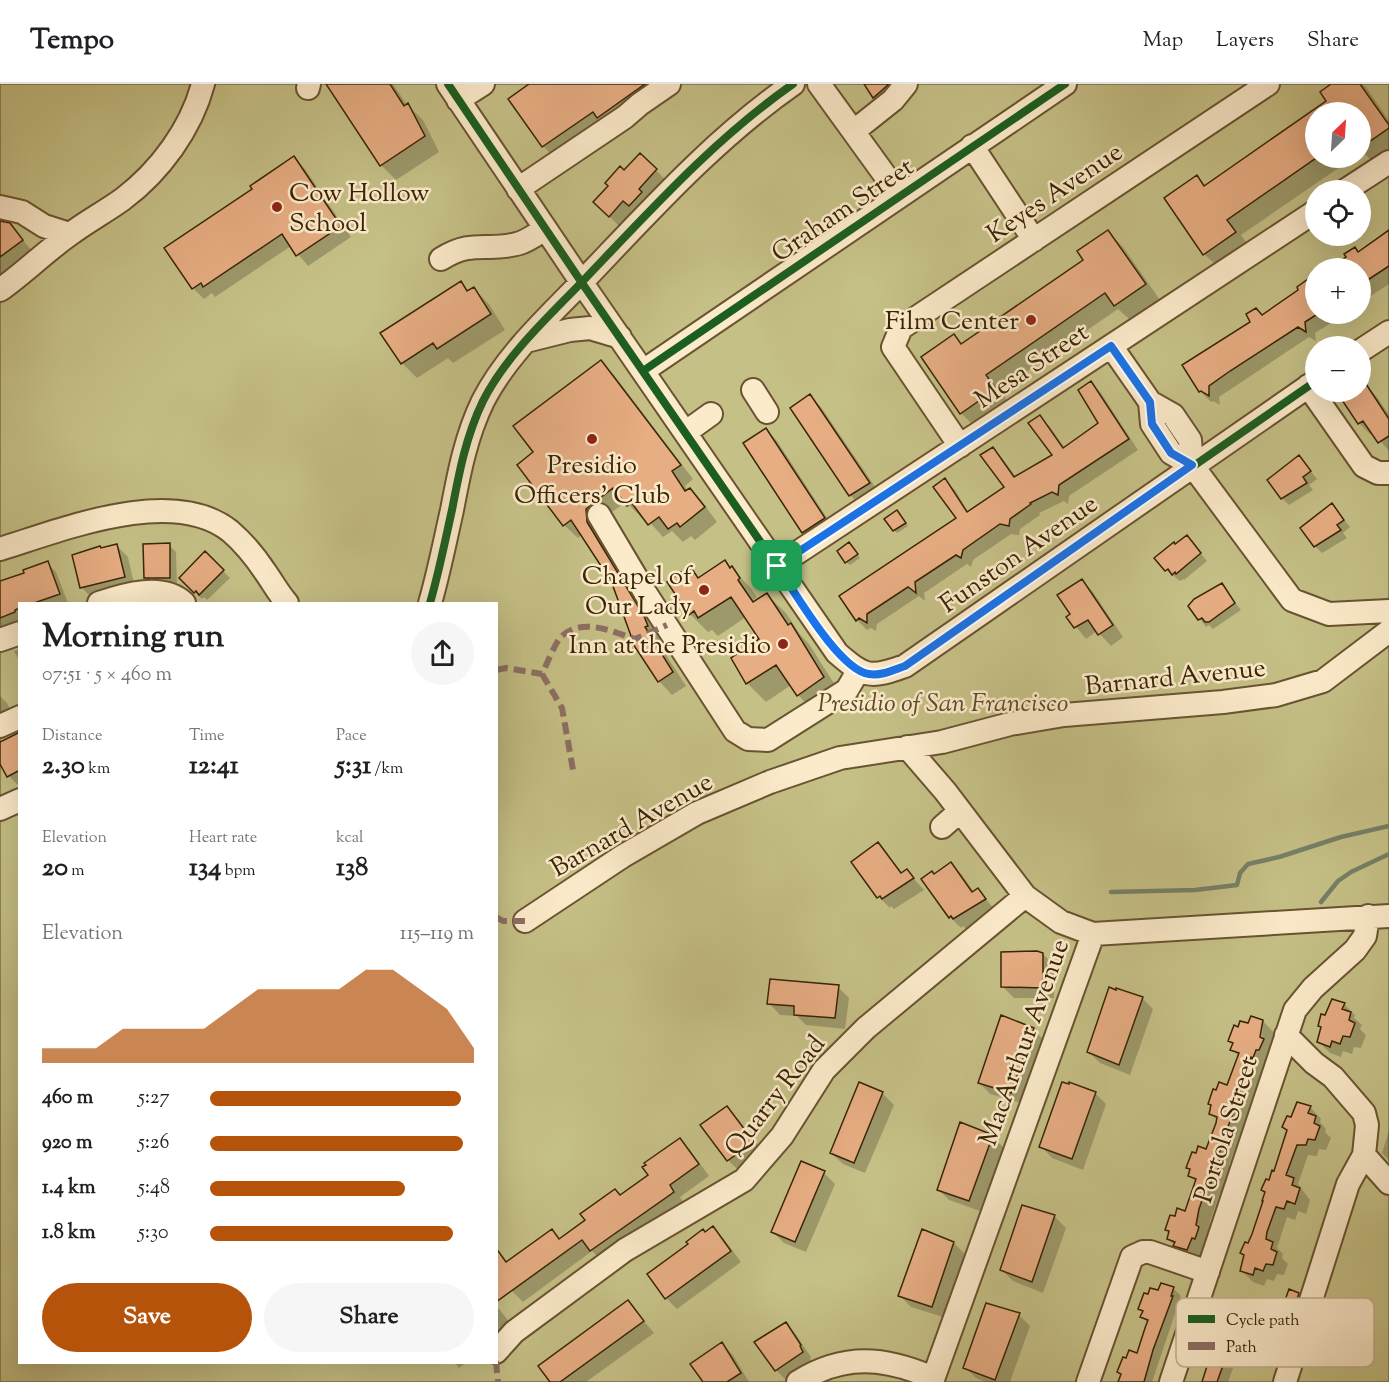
<!DOCTYPE html>
<html lang="en">
<head>
<meta charset="utf-8">
<style>
	:root { --surface:#fff; --page:#f6f6f6; --text:#202124; --muted:#757577; --line:#e0e0e0; --accent:#b45309 }
	body { margin:0; font-family:"Sorts Mill Goudy",serif; background:var(--page); color:var(--text); height:100vh; display:flex; flex-direction:column; font-size:22px; white-space:nowrap }
	* { box-sizing:border-box; margin:0 }
	p { font-size:20px; color:var(--muted) }
	.icon { flex:none; width:33px; height:33px; fill:none; stroke:currentColor; stroke-width:2; stroke-linecap:round; stroke-linejoin:round }
	.map { position:relative; flex:1; overflow:hidden }
	.side { position:absolute; left:18px; top:518px; width:480px; height:762px; display:flex; flex-direction:column; background:var(--surface); border-radius:0px; box-shadow:0 6px 24px #0002 }
	.side>* { flex:none }
	.needle { width:39px; rotate:25deg }
	.controls { position:absolute; left:1305px; top:18px; display:grid; gap:12px }
	.controls a { display:grid; place-items:center; width:66px; height:66px; border-radius:50%; background:var(--surface); box-shadow:0 6px 24px #0002; font-size:30px }
	.pin { position:absolute; display:grid; place-items:center; width:51px; height:51px; color:#fff; margin:-26px; border-radius:12px; box-shadow:0 3px 9px #0006 }
	.round { display:grid; place-items:center; flex:none; width:63px; height:63px; border-radius:32px; background:var(--page) }
	.head { display:flex; align-items:center; justify-content:space-between; height:102px; padding:0 24px }
	h1 { font-size:33px; font-weight:700; line-height:45px }
	.figures { display:grid; grid-template-columns:repeat(3,1fr); gap:9px; height:102px; padding:6px 24px }
	.figures div { display:grid; align-content:center }
	.figures b { font-size:26px; font-weight:700 }
	.figures small { font-size:16px; font-weight:400 }
	.figures p { font-size:16px }
	.chart { height:168px; padding:12px 24px }
	.chart p { display:flex; justify-content:space-between }
	.chart svg { width:100%; height:108px; margin-top:6px; fill:var(--accent); opacity:.7 }
	.cta { display:flex; gap:12px; margin-top:auto; padding:12px 24px }
	.cta a { flex:1; height:69px; border-radius:36px; background:var(--accent); color:#fff; font-size:24px; font-weight:700; line-height:69px; text-align:center }
	.cta a+a { background:var(--page); color:var(--text) }
	ul { padding:0 24px; list-style:none; font-size:20px }
	li { display:grid; grid-template-columns:96px 72px 1fr; align-items:center; height:45px }
	li i { height:15px; border-radius:8px; background:var(--accent) }
	header { display:flex; align-items:center; gap:36px; box-sizing:border-box; height:84px; padding:0 30px; background:var(--surface); border-bottom:2px solid var(--line) }
	header strong { font-size:28px }
	nav { display:flex; gap:33px; margin-inline-start:auto; font-size:21px }
	.map>svg:first-child { display:block }
	.green { fill:#c5c086; stroke:#7f7246; stroke-width:1.5; fill-rule:evenodd }
	.shadow { fill:#0003; fill-rule:evenodd }
	.lines { fill:none; stroke-linecap:round; stroke-linejoin:round }
	.stream { stroke:#768068; stroke-width:4.5 }
	.building { fill:#e7ad83; stroke:#392406; stroke-width:1.5 }
	.minor-casing { stroke:#6a5330; stroke-width:26 }
	.minor { stroke:#fcebcb; stroke-width:22 }
	.quiet { stroke:#8d6e63; stroke-width:6; stroke-dasharray:12 6; stroke-linecap:butt }
	.cycleway-casing { stroke:#fcebcb; stroke-width:11 }
	.cycleway { stroke:#1b5e20; stroke-width:8 }
	.route-casing { stroke:#fff; stroke-width:12 }
	.route { stroke:#1a73e8; stroke-width:8 }
	.poi-dot { fill:#8f2418; stroke:#fcebcb; stroke-width:2 }
	.labels { text-anchor:middle; stroke-width:5; stroke-linejoin:round; paint-order:stroke }
	.poi-label { font-size:26px; fill:#392406; stroke:#fcebcb; text-anchor:end }
	.street-label { font-size:26px; fill:#392406; stroke:#fcebcb }
	.park-label { font-size:26px; font-style:italic; fill:#5c4b26; stroke:#fcebcb }
	.key { fill:#fcebcb; stroke:#c2af90; stroke-width:1.5 }
	.key-label { font-size:16px; fill:#392406 }
</style>
</head>
<body>
<header>
<strong>Tempo</strong>
<nav><a>Map</a><a>Layers</a><a>Share</a></nav>
</header>
<div class="map">
<svg width="1389" height="1298" viewBox="0 0 1389 1298">
	<rect width="100%" height="100%" fill="#fbe0af"/>
	<filter id="stains"><feTurbulence type="fractalNoise" baseFrequency=".00333" numOctaves="4"/><feColorMatrix values="0 0 0 0 .2 0 0 0 0 .09 0 0 0 0 .02 0 0 0 .5 -.17"/></filter>
	<radialGradient id="worn" r=".72"><stop offset=".6" stop-color="#630" stop-opacity="0"/><stop offset="1" stop-color="#630" stop-opacity=".3"/></radialGradient>
	<path class="green" d="M0 0H1389V1298H0ZM1316 28H1360V74H1316ZM1316 106H1360V152H1316ZM1316 184H1360V230H1316ZM1316 262H1360V308H1316ZM20 519H496V1278H20Z"/>
	<path class="shadow" d="M327 0H393L407 21 423 36 439 68 396 96 381 81Z
		M532 0H649L558 77 543 62Z
		M865 0H889L891 3 877 16Z
		M1334 0H1362L1366 3 1389 37V70L1375 80 1362 67 1360 68V28H1316V74H1353L1241 151 1250 163 1219 184 1204 170 1197 93 1206 102 1329 17Z
		M640 71 667 97 620 143 606 129 624 88Z
		M294 74 305 85 351 153 308 182 291 162 215 213 212 209 204 215 193 204 254 105Z
		M0 138 10 141 33 168 22 179 0 192Z
		M1108 148 1123 163 1160 216 1130 236 1118 225 1000 306 1010 321 976 344 961 329 954 252 963 261 1085 177Z
		M1389 148V200L1360 219V184H1333Z
		M1316 197V230H1345L1315 249 1316 257 1309 253 1219 313 1220 321 1213 317 1211 318 1200 307 1263 232Z
		M461 199 469 207 474 205 489 220 505 246 453 279 448 274 417 294 402 279Z
		M601 278 614 291 693 395 685 402 688 407 690 406 703 419 717 438 695 456 691 452 683 458 672 447 663 453 644 432 642 434 626 418 598 438 657 547 660 556 657 557 686 602 672 611 659 597 610 489 583 450 578 454 564 441 535 369Z
		M1090 299 1101 309 1138 366 1069 412 1068 420 1064 417 1039 429 1040 431 1020 445 1019 451 1011 450 973 476 971 483 967 480 924 509 925 517 919 512 877 540 876 547 871 544 867 546 857 536 958 434 945 396 955 406 969 429 1006 403 992 364 1003 375 1016 393 1054 371 1040 333 1050 343 1065 364 1100 340Z
		M1366 302 1377 313 1389 331V367L1373 348 1370 350 1359 339 1344 316 1360 308Z
		M810 312 821 323 880 410 862 423 850 411 792 324Z
		M766 346 777 357 835 446 814 459 803 448 745 359Z
		M1299 373 1317 395 1309 401 1313 406 1289 421 1282 414Z
		M1332 421 1350 443 1343 449 1347 454 1322 469 1315 462Z
		M900 431 908 442 897 449 894 446Z
		M1187 453 1207 477 1184 496 1183 495 1180 497 1166 486 1175 462Z
		M169 461 176 468 177 501H153L145 494Z
		M117 462 128 473 135 504 92 514 81 503 102 466Z
		M852 463 860 474 850 481 846 478Z
		M205 469 230 494 207 516 204 513 202 515 181 494Z
		M725 478 750 503 757 513 751 518 752 520 767 511 786 529 799 549 809 560 842 612 817 630 798 611 791 601 766 618 747 599 761 556 746 533 718 552 712 546 708 548 690 530 683 493 692 487 700 494Z
		M47 479 56 488 68 519H20V537L0 545V499L26 490Z
		M1082 497 1093 508 1123 553 1111 562 1097 547 1086 555 1068 533 1072 531Z
		M1221 501 1241 526 1213 545 1209 541 1206 543 1190 522Z
		M20 565V578L14 567Z
		M0 612 7 619 14 633 0 640Z
		M20 650V702H19L9 692 0 677V660Z
		M878 760 903 790 907 787 924 806 894 825 891 822 890 824 879 813Z
		M951 780 962 791 974 808 978 806 995 826 966 845 963 842 961 844 950 833 934 791Z
		M1043 870 1054 881V914H1014L1003 903Z
		M838 903 849 914 845 945 806 941 797 932 780 931 769 919Z
		M1142 914 1153 925 1130 991 1100 979 1089 968Z
		M1344 920 1355 931 1354 934 1362 941 1360 945 1366 951 1361 964 1354 963 1352 970 1343 967 1341 973 1330 969 1319 958 1326 932Z
		M1263 937 1274 949 1271 964 1251 1017 1249 1026 1253 1029 1249 1039 1246 1038 1241 1048 1229 1081 1231 1083 1222 1110 1220 1109 1210 1137 1207 1153 1210 1156 1206 1165 1203 1164 1198 1177 1186 1172 1168 1155 1170 1149 1167 1146 1175 1134 1186 1129 1196 1098 1190 1091 1191 1086 1188 1083 1207 1067 1218 1037 1210 1029 1213 1023 1210 1020 1228 1003 1239 972 1232 966 1234 961 1230 957 1239 944ZM1263 941 1261 960H1258L1260 947Z
		M1033 945 1044 956 1022 1019 990 1010 979 998Z
		M860 1000 883 1010 894 1021 865 1089 843 1080 831 1069Z
		M1095 1009 1106 1020 1083 1086 1052 1074 1041 1062Z
		M727 1023 738 1035 764 1069 739 1087 728 1076Z
		M1310 1023 1321 1035 1320 1038 1326 1045 1325 1048 1331 1054 1326 1066 1319 1065 1317 1072 1308 1071 1298 1100 1310 1116 1306 1130 1298 1127 1295 1136 1287 1133 1277 1164 1283 1170 1282 1174 1288 1180 1284 1191 1277 1190 1274 1197 1267 1195 1264 1202 1253 1198 1241 1186 1245 1172 1241 1169 1249 1161 1266 1109 1262 1106 1275 1089 1292 1035Z
		M1389 1047V1076L1382 1069Z
		M992 1052 1003 1063 980 1127 949 1116 938 1105Z
		M679 1056 690 1066 709 1092 680 1113 684 1119 602 1177 592 1167 523 1218 512 1207 497 1186 552 1147 560 1156 650 1091Z
		M824 1089 835 1100 806 1168 784 1159 773 1148Z
		M1023 1123 1055 1133 1066 1144 1043 1209 1013 1197 1002 1186Z
		M713 1144 724 1155 741 1178 677 1225 666 1214 705 1149Z
		M923 1147 954 1159 965 1170 943 1233 911 1223 900 1212Z
		M1161 1201 1174 1205 1181 1212 1152 1298H1121L1127 1276 1138 1271 1148 1239 1142 1233 1144 1229 1140 1225 1159 1208Z
		M1298 1210 1306 1217 1297 1243 1288 1239 1281 1232Z
		M628 1218 654 1249 586 1298H552Z
		M496 1221 514 1244 496 1257Z
		M1241 1227 1250 1235 1248 1239 1255 1246 1253 1251 1256 1254 1252 1268 1248 1267 1245 1275 1237 1273 1228 1298H1203Z
		M1019 1231 1030 1242 1010 1298H985L976 1294 965 1283Z
		M785 1239 796 1251 811 1273 810 1274 813 1279 787 1297 776 1286Z
		M722 1260 733 1271 749 1298H704Z
		M454 1278H467L459 1284Z"/>
	<g class="lines">
		<path class="stream" d="M1111 808 1195 806 1237 801 1240 789 1248 780 1279 773 1341 753 1389 742
			M1321 818 1338 797 1351 788 1389 770"/>
	</g>
	<path class="building" d="M326 0H390L404 22 408 19 425 52 380 82Z
		M529 0H645L597 34 593 28 542 63 508 15Z
		M864 0H889L873 14Z
		M1331 0H1360L1389 41V44L1360 64V28H1316V74L1227 136 1236 148 1203 171 1164 114 1197 91 1204 102 1326 17 1320 8Z
		M640 69 657 85 639 105 642 108 629 122 623 117 609 133 593 118 608 102 605 99 620 82 624 86Z
		M294 72 341 142 296 172 282 150 203 203 201 199 192 205 164 164 252 105 250 102Z
		M0 137 10 139 23 156 0 173Z
		M1108 146 1146 200 1114 222 1105 209 986 291 996 305 960 330 921 273 954 250 961 260 1083 176 1077 167Z
		M1389 146V182L1360 201V184H1330L1346 173 1344 170 1355 163 1358 168Z
		M1308 195 1316 206V231L1305 238 1306 248 1298 243 1230 287 1209 302V312L1201 307 1199 308 1182 281 1250 238 1246 230 1256 224 1262 231 1298 206 1297 203Z
		M461 197 467 207 474 203 491 230 437 265 433 259 401 280 380 249Z
		M601 276 681 381 672 387 685 407 690 404 705 423 680 443 677 439 668 445 659 433 648 441 631 418 627 422 613 404 586 425 587 438 644 532 648 542 645 543 673 588 658 598 635 563 606 483 603 485 571 436 563 442 517 381 533 368 513 342Z
		M1091 297 1129 355 1059 401 1058 411 1052 408 1030 419 1031 420 1010 435 1009 442 1000 440 963 466 961 474 956 471 915 498 916 509 908 503 867 530V539L859 534 856 537 839 512 956 434 933 403 945 394 967 428 1004 403 980 371 993 363 1014 393 1052 371 1028 339 1040 331 1063 364 1098 339 1078 306Z
		M1366 300 1389 335V352L1378 359 1363 337 1358 340 1342 316 1355 308H1360V304Z
		M810 310 870 399 849 412 790 324Z
		M766 344 825 434 802 449 743 359Z
		M1299 371 1311 387 1303 393 1307 399 1281 415 1267 396Z
		M1332 419 1344 436 1337 441 1341 446 1314 463 1300 444Z
		M897 426 906 439 893 447 884 435Z
		M1187 451 1201 469 1176 490 1175 488 1172 491 1168 485 1165 487 1154 474 1174 458 1175 460Z
		M849 458 858 470 845 479 837 467Z
		M170 459V494H144L143 460Z
		M117 460 125 493 80 504 72 471 100 462 101 464Z
		M205 467 224 486 199 511 196 507 194 509 179 494Z
		M725 476 730 484 732 482 740 494 738 496 753 518 767 509 788 541 791 539 824 593 797 612 776 581 746 600 731 574 759 555 731 513 698 534 694 527 689 531 667 498 681 488 682 491 692 485 698 494Z
		M48 477 60 510 34 519H20V524L15 526V528L0 534V497L24 489 23 486Z
		M1082 495 1113 541 1098 551 1088 536 1074 544 1066 533 1070 530 1057 511Z
		M1222 499 1235 519 1209 538H1205L1202 534 1198 536 1188 522 1194 515Z
		M20 648V686L7 693 0 680V658Z
		M878 758 901 789 907 785 914 794 882 815 880 812 877 814 851 778Z
		M951 778 972 808 978 804 986 815 953 835 951 832 949 834 921 795 932 787 934 790Z
		M1037 867 1043 869V904L1001 903V868Z
		M770 895 839 901 835 934 794 931V922L767 920Z
		M1109 903 1116 906V904L1143 913 1119 981 1087 968Z
		M1332 915 1345 919 1342 925 1351 928 1349 936 1355 939 1350 953 1343 952 1340 960 1332 957 1330 963 1317 958 1321 943 1318 942 1321 930 1325 931Z
		M1001 931 1034 944 1011 1009 978 999Z
		M1251 932 1263 936 1260 953 1264 955 1259 966H1256L1253 974 1251 973 1240 1005 1239 1016 1242 1017 1238 1029 1234 1028 1230 1037 1219 1070 1221 1071 1218 1079 1220 1080 1216 1092 1214 1091 1211 1099H1208L1199 1125 1196 1141 1199 1143 1195 1155 1192 1154 1187 1166 1173 1162 1175 1158 1167 1155 1169 1147 1165 1146 1170 1131 1175 1132 1177 1124 1185 1127 1196 1095 1188 1092 1190 1085 1186 1084 1192 1068 1196 1069 1198 1062 1206 1065 1216 1039 1217 1033 1209 1030 1211 1021 1208 1020 1213 1005 1216 1006 1219 998 1227 1001 1239 969 1230 966 1233 959 1228 957 1234 941 1238 943 1240 937 1248 939Z
		M859 998 883 1008 854 1079 830 1069Z
		M1062 998 1069 1000V998L1096 1008 1072 1075 1039 1063Z
		M1297 1018 1311 1022 1308 1029 1316 1032 1314 1039 1320 1042 1315 1056 1308 1055 1306 1061H1297L1286 1091 1294 1094 1292 1101 1300 1104 1295 1120 1287 1117 1284 1125 1276 1123 1267 1148 1266 1155 1273 1158 1271 1165 1277 1168 1273 1181 1266 1180 1263 1187 1255 1184 1253 1191 1240 1187 1244 1171 1240 1169 1245 1158 1248 1159 1252 1150 1263 1117H1262L1265 1108 1261 1106 1266 1095 1269 1096 1272 1086 1274 1087 1287 1046 1282 1043 1287 1032 1291 1033Z
		M727 1022 754 1058 727 1077 700 1041Z
		M960 1038 993 1051 969 1117 937 1106Z
		M680 1054 699 1080 670 1101 674 1108 590 1167 582 1156 496 1218V1164L506 1178 552 1145 559 1155 585 1136 580 1130 615 1105 620 1111 648 1091 642 1083 646 1081 644 1079Z
		M801 1077 825 1087 795 1158 771 1148Z
		M1022 1121 1055 1131 1032 1198 1000 1186Z
		M713 1142 731 1167 665 1215 647 1190 688 1160 686 1158 703 1145 705 1148Z
		M922 1145 954 1158 932 1223 898 1212Z
		M1161 1199 1174 1203 1171 1212H1173L1153 1266 1144 1298H1118L1121 1290 1117 1288 1123 1273 1126 1274 1129 1266 1137 1269 1145 1244 1148 1236 1140 1233 1143 1227 1138 1225 1144 1209 1148 1210 1150 1204 1158 1206Z
		M1289 1205 1299 1209 1290 1237 1279 1233Z
		M628 1216 644 1237 560 1298H550L538 1282Z
		M986 1219 1020 1229 995 1296 963 1284Z
		M1228 1221 1242 1226 1240 1233 1248 1236 1245 1243 1249 1244 1243 1260 1240 1259 1237 1268 1229 1265 1217 1298H1202L1224 1228H1226Z
		M786 1238 801 1261 800 1262 803 1268 775 1287 754 1258Z
		M722 1258 741 1289 727 1298H703L690 1280Z"/>
	<g class="lines">
		<defs>
			<path id="minor" d="M448 0 582 199 837 569C865 593 869 595 905 582L1316 297
				M819 0 900 112
				M308 4 309 0
				M458 16 483 0
				M854 47 893 16 906 0
				M972 62 1034 156
				M518 105 625 33 640 20 669 0
				M1346 106 1389 78
				M0 123 22 128 44 142 69 150
				M441 175C474 154 489 169 520 159 529 156 537 150 545 145
				M0 206C24 189 45 168 69 151 86 138 105 128 123 115 160 87 191 45 203 0
				M526 257 570 246 590 244 620 253
				M1111 262 1150 318 1173 331 1190 356 1192 381
				M1360 267 1389 248
				M643 287 1065 0
				M1308 302 1364 382 1378 389H1389
				M753 306 767 328
				M1150 318 1152 340 1171 369 1192 381 1292 516 1329 530 1389 527
				M686 348 711 330
				M960 362 893 263 901 244 1268 0
				M599 431 646 510 735 647 748 655 768 656 847 606 858 587
				M0 465C62 446 172 401 230 447 244 459 256 474 266 489 273 499 279 510 287 519
				M777 482 1316 127
				M99 519C125 510 163 499 184 519
				M430 519C439 488 445 457 452 426 459 389 466 352 483 317 506 272 546 235 581 199 648 129 713 56 793 0
				M0 556 20 549
				M0 642 20 633
				M907 663 945 707 1025 812 1061 838 1093 850
				M0 725 20 716
				M942 743 960 727
				M525 837 623 772 697 729 770 698 840 674 942 658 1010 640 1064 631 1223 618 1276 611 1323 597 1389 547
				M1286 951 1314 979 1333 993 1364 1029 1367 1041 1364 1071 1389 1099
				M496 1268 514 1248 625 1166 744 1096 782 1052 824 986 866 944 1025 812
				M798 1298C844 1269 885 1273 933 1294
				M932 1298 1093 850 1389 832
				M1088 1298 1132 1173 1143 1168H1150L1208 1188
				M1171 1298 1295 926 1313 904 1355 866 1365 852 1368 832
				M1285 1298 1348 1100 1364 1071"/>
		</defs>
		<use href="#minor" class="minor-casing"/>
		<use href="#minor" class="minor"/>
		<path class="quiet" d="M496 586 506 584 542 590C547 580 555 558 562 552 583 533 613 548 635 555L667 541
			M542 590 562 624 573 686
			M496 833 503 837H525
			M496 1277 498 1298"/>
		<defs>
			<path id="cycleway" d="M448 0 582 199 837 569C865 593 869 595 905 582L1316 297
				M643 287 1065 0
				M430 519C439 488 445 457 452 426 459 389 466 352 483 317 506 272 546 235 581 199 648 129 713 56 793 0"/>
		</defs>
		<use href="#cycleway" class="cycleway-casing"/>
		<use href="#cycleway" class="cycleway"/>
	</g>
	<g class="lines">
		<defs>
			<path id="route" d="M1111 262 1150 318 1152 340 1171 369 1192 381 905 582C893 586 882 592 869 590 839 586 795 508 777 482Z"/>
		</defs>
		<use href="#route" class="route-casing"/>
		<use href="#route" class="route"/>
	</g>
	<g class="poi-dot">
		<circle cx="277" cy="123" r="6"/>
		<circle cx="1031" cy="236" r="6"/>
		<circle cx="592" cy="355" r="6"/>
		<circle cx="704" cy="506" r="6"/>
		<circle cx="783" cy="560" r="6"/>
	</g>
	<g class="labels">
		<g class="poi-label">
			<text x="289" y="117" text-anchor="start">Cow Hollow<tspan x="289" dy="30">School</tspan></text>
			<text x="1019" y="245">Film Center</text>
			<text x="592" y="389" text-anchor="middle">Presidio<tspan x="592" dy="30">Officers' Club</tspan></text>
			<text x="692" y="500">Chapel of<tspan x="692" dy="30">Our Lady</tspan></text>
			<text x="771" y="569">Inn at the Presidio</text>
		</g>
		<g class="street-label">
			<text transform="translate(1054 108) rotate(-34)" y="9">Keyes Avenue</text>
			<text transform="translate(842 125) rotate(-34)" y="9">Graham Street</text>
			<text transform="translate(1031 281) rotate(-34)" y="9">Mesa Street</text>
			<text transform="translate(1018 469) rotate(-35)" y="9">Funston Avenue</text>
			<text transform="translate(1175 592) rotate(-6)" y="9">Barnard Avenue</text>
			<text transform="translate(631 740) rotate(-30)" y="9">Barnard Avenue</text>
			<text transform="translate(1023 958) rotate(-70)" y="9">MacArthur Avenue</text>
			<text transform="translate(774 1011) rotate(-52)" y="9">Quarry Road</text>
			<text transform="translate(1225 1045) rotate(-72)" y="9">Portola Street</text>
		</g>
		<g class="park-label">
			<text x="943" y="627">Presidio of San Francisco</text>
		</g>
	</g>
	<rect x="1176" y="1214" width="198" height="69" rx="9" class="key"/>
	<rect x="1188" y="1231" width="27" height="8" fill="#1b5e20"/>
	<rect x="1188" y="1258" width="27" height="8" fill="#8d6e63"/>
	<g class="key-label">
		<text x="1226" y="1241">Cycle path</text>
		<text x="1226" y="1268">Path</text>
	</g>
	<rect width="100%" height="100%" filter="url(#stains)"/>
	<rect width="100%" height="100%" fill="url(#worn)"/>
</svg>
<div class="controls">
<a><svg class="needle" viewBox="-14 -14 28 28"><path d="M0-13l5 13h-10z" fill="#e53935"/><path d="M0 13l5-13h-10z" fill="#757577"/></svg></a>
<a><svg class="icon" aria-label="locate" viewBox="0 0 24 24"><circle cx="12" cy="12" r="6"/><path d="M12 2v4M12 18v4M2 12h4M18 12h4"/></svg></a>
<a>+</a>
<a>−</a>
</div>
<div class="pin" style="left:777px;top:482px;background:#1e9e55"><svg class="icon" aria-label="arrive" viewBox="0 0 24 24"><path d="M6 21V4h12l-3 4 3 4H6"/></svg></div>
<section class="side">
<div class="head"><div><h1>Morning run</h1><p>07:51 · 5 × 460 m</p></div><a class="round"><svg class="icon" aria-label="share" viewBox="0 0 24 24"><path d="M12 15V3M7 8l5-5 5 5M5 13v7h14v-7"/></svg></a></div>
<div class="figures">
<div><p>Distance</p><b>2.30<small> km</small></b></div>
<div><p>Time</p><b>12:41</b></div>
<div><p>Pace</p><b>5:31<small> /km</small></b></div>
</div>
<div class="figures">
<div><p>Elevation</p><b>20<small> m</small></b></div>
<div><p>Heart rate</p><b>134<small> bpm</small></b></div>
<div><p>kcal</p><b>138</b></div>
</div>
<div class="chart"><p><span>Elevation</span>115–119 m</p>
<svg viewBox="0 0 160 44" preserveAspectRatio="none"><path d="M0 44V38L10 38L20 38L30 30L40 30L50 30L60 30L70 22L80 14L90 14L100 14L110 14L120 6L130 6L140 14L150 22L160 38V44z"/></svg>
</div>
<ul>
<li><b>460 m</b>5:27<i style="width:95%"></i></li>
<li><b>920 m</b>5:26<i style="width:96%"></i></li>
<li><b>1.4 km</b>5:48<i style="width:74%"></i></li>
<li><b>1.8 km</b>5:30<i style="width:92%"></i></li>
</ul>
<div class="cta"><a>Save</a><a>Share</a></div>
</section>
</div>
</body>
</html>
